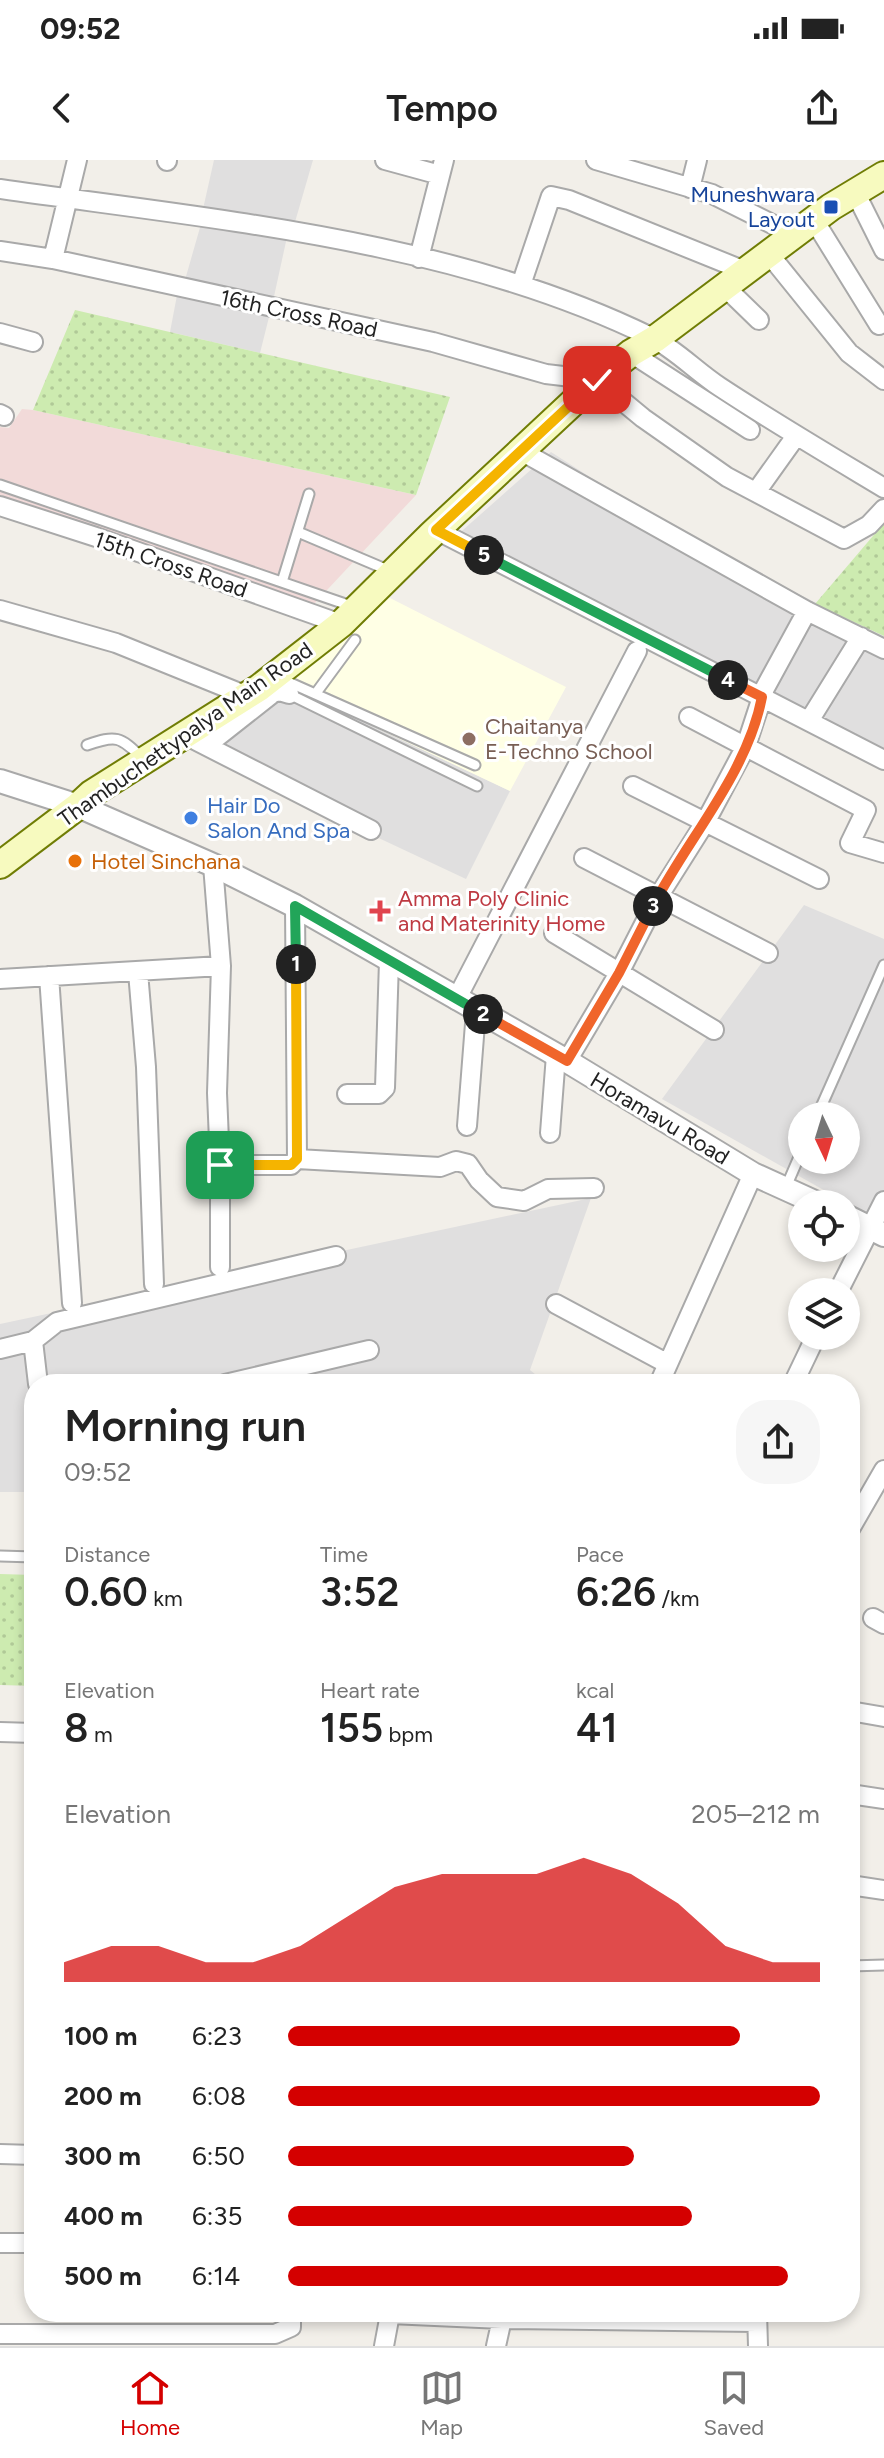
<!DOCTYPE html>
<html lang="en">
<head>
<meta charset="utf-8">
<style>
	:root { --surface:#fff; --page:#f6f6f6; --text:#222; --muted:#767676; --line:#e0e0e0; --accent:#d40000 }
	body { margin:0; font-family:Figtree,sans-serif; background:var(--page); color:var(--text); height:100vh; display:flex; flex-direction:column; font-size:30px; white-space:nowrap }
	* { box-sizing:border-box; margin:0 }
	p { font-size:26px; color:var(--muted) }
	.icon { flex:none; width:44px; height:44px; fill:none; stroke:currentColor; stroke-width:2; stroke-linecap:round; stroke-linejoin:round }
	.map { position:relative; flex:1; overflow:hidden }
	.panel { position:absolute; left:24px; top:1214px; width:836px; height:948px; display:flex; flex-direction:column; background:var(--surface); border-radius:32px; box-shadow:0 4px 12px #0003 }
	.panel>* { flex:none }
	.needle { width:52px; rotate:176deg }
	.tools { position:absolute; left:788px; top:942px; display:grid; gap:16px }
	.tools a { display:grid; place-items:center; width:72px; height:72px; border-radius:50%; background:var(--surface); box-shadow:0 4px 12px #0003; font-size:40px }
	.pin { position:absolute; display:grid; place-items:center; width:68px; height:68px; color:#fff; margin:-34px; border-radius:16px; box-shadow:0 4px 12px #0006 }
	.km { position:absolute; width:40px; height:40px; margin:-20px; border-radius:50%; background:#222; color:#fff; font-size:22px; line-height:40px; text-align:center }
	.round { display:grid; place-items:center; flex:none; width:84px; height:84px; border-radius:32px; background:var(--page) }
	.overview { display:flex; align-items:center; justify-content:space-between; height:136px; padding:0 40px }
	h1 { font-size:44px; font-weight:600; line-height:60px }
	.stats { display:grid; grid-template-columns:repeat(3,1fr); gap:12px; height:136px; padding:8px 40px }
	.stats div { display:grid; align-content:center }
	.stats b { font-size:40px; font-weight:600 }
	.stats small { font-size:22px; font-weight:400 }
	.stats p { font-size:22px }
	.chart { height:224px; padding:16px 40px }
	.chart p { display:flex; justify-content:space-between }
	.chart svg { width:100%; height:144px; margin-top:8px; fill:var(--accent); opacity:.7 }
	ul { padding:0 40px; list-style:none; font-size:26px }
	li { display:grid; grid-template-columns:128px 96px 1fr; align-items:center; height:60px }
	li i { height:20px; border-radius:10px; background:var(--accent) }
	.status { display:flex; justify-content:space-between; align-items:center; height:56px; padding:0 40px; background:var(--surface); direction:ltr }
	.status svg { height:22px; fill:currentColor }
	header { display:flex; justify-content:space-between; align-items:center; height:104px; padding:0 40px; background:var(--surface); font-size:36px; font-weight:600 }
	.dock { display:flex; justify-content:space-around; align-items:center; height:112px; border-top:2px solid var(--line); background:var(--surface); font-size:22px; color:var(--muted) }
	.dock a { display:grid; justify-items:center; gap:4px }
	.dock .active { color:var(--accent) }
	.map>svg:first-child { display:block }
	.residential { fill:#e0dfdf; fill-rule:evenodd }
	.commercial { fill:#f2dad9 }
	.education { fill:#ffffe5 }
	.grass { fill:url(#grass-dots) }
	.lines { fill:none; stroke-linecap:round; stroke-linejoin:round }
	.service-casing { stroke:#a9a9a9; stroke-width:13 }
	.minor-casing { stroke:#a9a9a9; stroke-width:22 }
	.tertiary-casing { stroke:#a9a9a9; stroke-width:26 }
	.secondary-casing { stroke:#707d05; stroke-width:30 }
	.service { stroke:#fff; stroke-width:9 }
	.minor { stroke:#fff; stroke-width:18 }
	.tertiary { stroke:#fff; stroke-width:22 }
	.secondary { stroke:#f7fabf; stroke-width:26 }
	.split-1-casing { stroke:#fff; stroke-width:16 }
	.split-2-casing { stroke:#fff; stroke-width:16 }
	.split-3-casing { stroke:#fff; stroke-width:16 }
	.split-4-casing { stroke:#fff; stroke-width:16 }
	.split-5-casing { stroke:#fff; stroke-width:16 }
	.split-6-casing { stroke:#fff; stroke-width:16 }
	.split-1 { stroke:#f5b400; stroke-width:10 }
	.split-2 { stroke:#22a559; stroke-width:10 }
	.split-3 { stroke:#f0652b; stroke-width:10 }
	.split-4 { stroke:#f0652b; stroke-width:10 }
	.split-5 { stroke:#22a559; stroke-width:10 }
	.split-6 { stroke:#f5b400; stroke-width:10 }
	.transit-dot { fill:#1a4fb4; stroke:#fff; stroke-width:3 }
	.education-dot { fill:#8d6e63; stroke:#fff; stroke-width:3 }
	.shop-dot { fill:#3f7fe0; stroke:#fff; stroke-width:3 }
	.food-dot { fill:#e8710a; stroke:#fff; stroke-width:3 }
	.health-dot { fill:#e0444e; stroke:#fff; stroke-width:3 }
	.labels { text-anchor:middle; stroke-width:6; stroke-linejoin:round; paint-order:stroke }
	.transit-label { font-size:22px; fill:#164399; stroke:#fff; text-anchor:end }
	.street-label { font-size:22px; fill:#222; stroke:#fff }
	.education-label { font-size:22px; fill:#785e54; stroke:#fff; text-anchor:start }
	.shop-label { font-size:22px; fill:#366cbe; stroke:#fff; text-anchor:start }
	.food-label { font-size:22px; fill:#c56008; stroke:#fff; text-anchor:start }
	.health-label { font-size:22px; fill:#be3a42; stroke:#fff; text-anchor:start }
</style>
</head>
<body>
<div class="status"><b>09:52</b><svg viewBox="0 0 49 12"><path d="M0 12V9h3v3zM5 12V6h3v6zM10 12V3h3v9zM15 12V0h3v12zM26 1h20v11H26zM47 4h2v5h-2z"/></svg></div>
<header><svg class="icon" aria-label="back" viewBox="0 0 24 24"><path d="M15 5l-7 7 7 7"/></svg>Tempo<svg class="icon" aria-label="share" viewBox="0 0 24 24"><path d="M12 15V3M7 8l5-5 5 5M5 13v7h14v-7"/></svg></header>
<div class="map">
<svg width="884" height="2186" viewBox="0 0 884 2186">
	<defs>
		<pattern id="grass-dots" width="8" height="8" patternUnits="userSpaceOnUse" patternTransform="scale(2)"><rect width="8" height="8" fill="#cdebb0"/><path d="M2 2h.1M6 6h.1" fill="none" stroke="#b0c997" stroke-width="1.8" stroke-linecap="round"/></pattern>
	</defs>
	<rect width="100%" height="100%" fill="#f2efe9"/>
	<path class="residential" d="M214 0H313L295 62 203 49Z
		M201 64 287 77 273 141 185 120Z
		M178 130 271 149 260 193 170 172Z
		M551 292 688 380 884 476V605L446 385Z
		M277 521 510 631 466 719 191 590Z
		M804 745 884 779V1064L662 939ZM802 956H846V1000H802Z
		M591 1038 530 1210 547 1224H34V1332H0V1164Z"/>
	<path class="commercial" d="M22 249 33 250 416 335 313 445 0 341V267L9 268Z"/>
	<path class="education" d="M388 437 566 527 510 631 277 521Z"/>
	<path class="grass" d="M75 150 450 237 416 335 33 250Z
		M884 363V476L815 444Z
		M0 1414 34 1415V1526L0 1525Z"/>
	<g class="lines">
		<defs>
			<path id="service" d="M0 325 354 447
				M298 372 390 411
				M282 422 309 334
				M277 517 475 605
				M316 533 355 480
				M289 534 477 626
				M87 585C116 575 120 576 142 598
				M817 956 884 805
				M786 1027 802 990
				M0 1396 34 1397
				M850 1806 884 1805"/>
			<path id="minor" d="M385 0 440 15
				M596 0 712 34 794 75
				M167 1V0
				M690 28 697 0
				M0 29C216 60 453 80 651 177 675 189 697 212 720 227 773 262 829 295 884 328
				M855 32 884 90
				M814 60 879 165
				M0 91 53 99 433 182 546 214 597 220 643 258 727 317 844 379 869 365 884 349
				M769 94 849 193 884 220
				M419 98 444 0
				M53 99 77 0
				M521 125 551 36 569 40 745 111
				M725 127 759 160
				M0 173 33 182
				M631 193 750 270
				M0 254 4 256
				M521 291 807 451 884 489
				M756 332 796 276
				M0 346 96 377 341 464
				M436 370 884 600
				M0 450 116 483 247 536
				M689 557 866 650 850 683 884 693
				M809 561 861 477
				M185 575 371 670
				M207 585 273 533 279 531 289 534
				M633 626 819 719
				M584 698 768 793
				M213 705 221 806 217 933 220 1005V1107
				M554 773 714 870
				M138 812 146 907 154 1124
				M49 816 72 1143
				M0 819 221 806
				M456 840 637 491
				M567 901 619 813 658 737 706 661 746 586 765 528 807 451
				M347 934H379L385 928 389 801
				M467 966 476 851
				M550 973 556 895
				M297 999 440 1007 456 1001 468 1004 479 1020 497 1037 524 1041 548 1029 594 1028
				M220 1005H291L297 999 295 746
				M838 1132 884 1041
				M556 1144 668 1204
				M33 1181 57 1162 336 1096
				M0 1189 33 1181 38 1224
				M225 1224 369 1190
				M659 1224 753 1014
				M793 1224 816 1176
				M850 1369 884 1310
				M873 1458 884 1464
				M850 1551 884 1557
				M0 1572 34 1573
				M850 1634 884 1639
				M850 1725 884 1730
				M0 1994 34 1995
				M0 2083H34
				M757 2152 758 2186
				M0 2174H275L291 2167V2152
				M384 2186 390 2154 502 2159
				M496 2186 502 2159 757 2162"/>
			<path id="tertiary" d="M0 621 78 646 213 705 295 746 567 901 753 1014 819 1044
				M846 1056 884 1075"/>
			<path id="secondary" d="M0 705 78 646 91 634 259 528 341 464 432 374 597 220 631 193 655 179 831 47 884 15"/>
		</defs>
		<use href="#service" class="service-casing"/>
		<use href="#minor" class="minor-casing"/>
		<use href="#tertiary" class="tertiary-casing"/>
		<use href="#secondary" class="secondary-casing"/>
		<use href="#service" class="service"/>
		<use href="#minor" class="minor"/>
		<use href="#tertiary" class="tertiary"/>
		<use href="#secondary" class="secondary"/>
	</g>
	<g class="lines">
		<defs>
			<path id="split-1" d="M220 1005H291L297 999 296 804"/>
			<path id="split-2" d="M296 804 295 746 483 854"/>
			<path id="split-3" d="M483 854 567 901 619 813 653 746"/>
			<path id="split-4" d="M653 746C688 678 747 614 762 537L728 520"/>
			<path id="split-5" d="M484 395 728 520"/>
			<path id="split-6" d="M484 395 436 370 597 220"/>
		</defs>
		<use href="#split-1" class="split-1-casing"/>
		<use href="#split-2" class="split-2-casing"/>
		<use href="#split-3" class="split-3-casing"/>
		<use href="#split-4" class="split-4-casing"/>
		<use href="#split-5" class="split-5-casing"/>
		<use href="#split-6" class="split-6-casing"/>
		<use href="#split-1" class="split-1"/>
		<use href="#split-2" class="split-2"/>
		<use href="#split-3" class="split-3"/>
		<use href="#split-4" class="split-4"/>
		<use href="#split-5" class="split-5"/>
		<use href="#split-6" class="split-6"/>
	</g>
	<rect class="transit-dot" x="823" y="39" width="16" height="16" rx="4"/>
	<circle class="education-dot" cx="469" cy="579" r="8"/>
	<circle class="shop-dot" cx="191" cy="658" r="8"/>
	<circle class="food-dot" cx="75" cy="701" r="8"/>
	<path class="health-dot" d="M376 739h8v8h8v8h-8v8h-8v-8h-8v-8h8z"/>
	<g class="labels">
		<g class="transit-label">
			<text x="815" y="42">Muneshwara<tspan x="815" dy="25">Layout</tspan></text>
		</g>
		<g class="street-label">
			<text transform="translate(299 153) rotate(12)" y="8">16th Cross Road</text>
			<text transform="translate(171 404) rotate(19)" y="8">15th Cross Road</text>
			<text transform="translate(185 574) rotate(-35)" y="8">Thambuchettypalya Main Road</text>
			<text transform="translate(660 958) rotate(31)" y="8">Horamavu Road</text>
		</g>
		<g class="education-label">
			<text x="485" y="574">Chaitanya<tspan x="485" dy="25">E-Techno School</tspan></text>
		</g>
		<g class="shop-label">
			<text x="207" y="653">Hair Do<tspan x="207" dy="25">Salon And Spa</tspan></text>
		</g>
		<g class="food-label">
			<text x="91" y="709">Hotel Sinchana</text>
		</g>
		<g class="health-label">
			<text x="398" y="746">Amma Poly Clinic<tspan x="398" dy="25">and Materinity Home</tspan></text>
		</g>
	</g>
</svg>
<div class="tools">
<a><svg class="needle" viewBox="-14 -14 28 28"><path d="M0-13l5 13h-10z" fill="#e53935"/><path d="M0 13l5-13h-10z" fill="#767676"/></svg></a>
<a><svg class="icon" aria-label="locate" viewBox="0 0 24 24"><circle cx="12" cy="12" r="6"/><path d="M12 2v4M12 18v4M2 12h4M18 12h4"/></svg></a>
<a><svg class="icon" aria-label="layers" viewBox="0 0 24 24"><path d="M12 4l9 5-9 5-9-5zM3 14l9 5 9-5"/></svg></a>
</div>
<div class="pin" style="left:220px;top:1005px;background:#1e9e55"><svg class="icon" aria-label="arrive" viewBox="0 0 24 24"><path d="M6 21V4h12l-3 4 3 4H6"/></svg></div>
<div class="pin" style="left:597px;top:220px;background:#d93025"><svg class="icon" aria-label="check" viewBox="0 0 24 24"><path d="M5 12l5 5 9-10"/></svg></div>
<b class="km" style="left:296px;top:804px">1</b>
<b class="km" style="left:483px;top:854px">2</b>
<b class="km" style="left:653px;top:746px">3</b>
<b class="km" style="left:728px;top:520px">4</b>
<b class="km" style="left:484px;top:395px">5</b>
<section class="panel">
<div class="overview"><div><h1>Morning run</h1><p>09:52</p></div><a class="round"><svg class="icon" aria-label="share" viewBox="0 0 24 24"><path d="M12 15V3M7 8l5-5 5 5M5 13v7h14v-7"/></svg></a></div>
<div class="stats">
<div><p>Distance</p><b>0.60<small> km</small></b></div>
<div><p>Time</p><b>3:52</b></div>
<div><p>Pace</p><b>6:26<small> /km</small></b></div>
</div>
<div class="stats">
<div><p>Elevation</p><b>8<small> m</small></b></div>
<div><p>Heart rate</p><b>155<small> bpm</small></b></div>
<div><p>kcal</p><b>41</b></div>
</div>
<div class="chart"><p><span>Elevation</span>205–212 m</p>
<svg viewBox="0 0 160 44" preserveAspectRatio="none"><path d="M0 44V38L10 33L20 33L30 38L40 38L50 33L60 24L70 15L80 11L90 11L100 11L110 6L120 11L130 20L140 33L150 38L160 38V44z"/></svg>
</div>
<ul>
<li><b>100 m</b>6:23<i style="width:85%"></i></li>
<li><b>200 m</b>6:08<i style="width:100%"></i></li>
<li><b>300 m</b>6:50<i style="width:65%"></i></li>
<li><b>400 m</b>6:35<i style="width:76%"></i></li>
<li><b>500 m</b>6:14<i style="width:94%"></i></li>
</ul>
</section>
</div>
<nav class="dock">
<a class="active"><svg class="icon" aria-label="home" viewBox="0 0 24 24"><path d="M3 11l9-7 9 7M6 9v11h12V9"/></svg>Home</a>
<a><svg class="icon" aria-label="map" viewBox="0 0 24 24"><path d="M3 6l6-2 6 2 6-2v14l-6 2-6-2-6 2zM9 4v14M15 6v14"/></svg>Map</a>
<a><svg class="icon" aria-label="saved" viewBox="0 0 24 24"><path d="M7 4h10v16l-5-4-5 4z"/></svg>Saved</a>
</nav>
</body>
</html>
